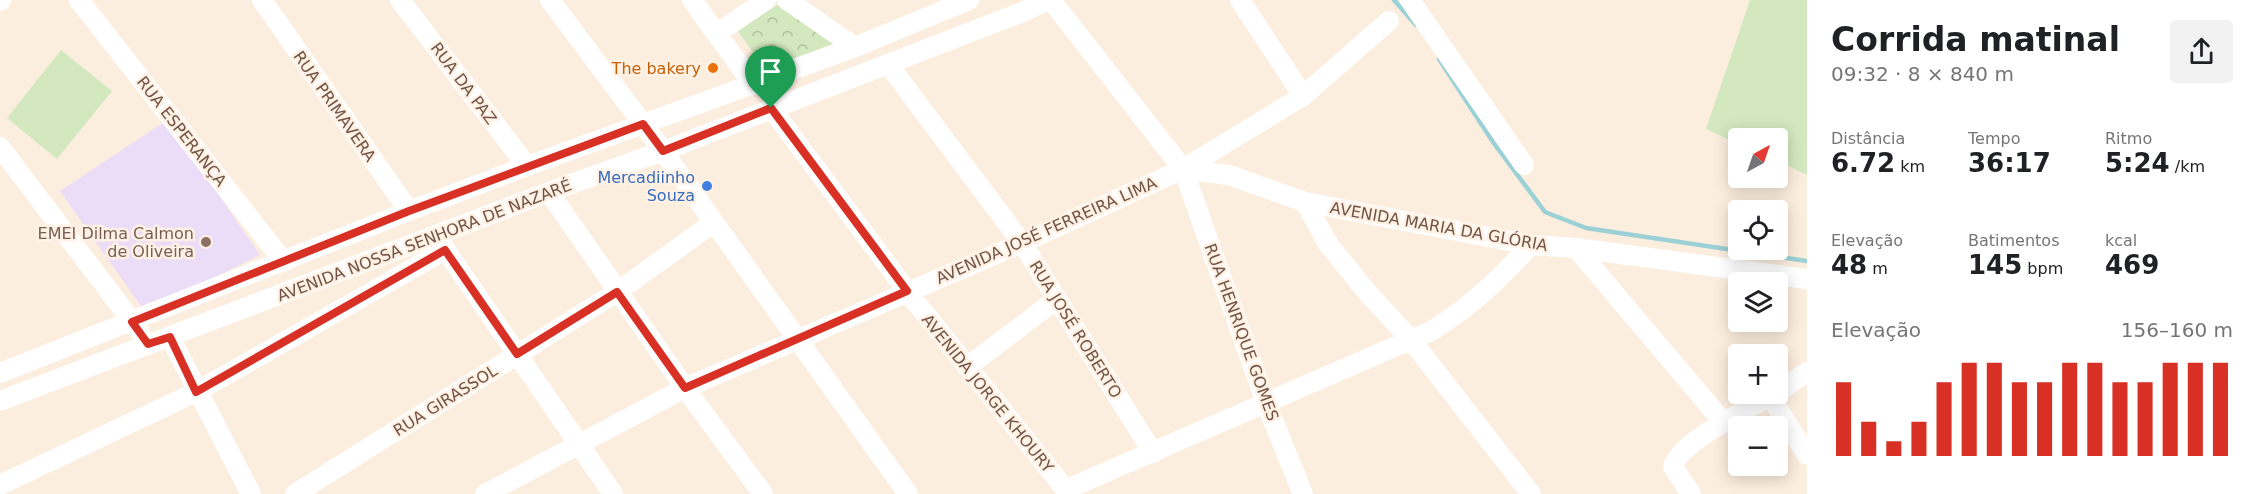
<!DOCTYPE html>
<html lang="pt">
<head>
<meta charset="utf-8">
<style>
	:root { --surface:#fff; --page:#f2f2f2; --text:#202124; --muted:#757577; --accent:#d93025 }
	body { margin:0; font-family:"DejaVu Sans",sans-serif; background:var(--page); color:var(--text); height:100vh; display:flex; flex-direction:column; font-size:22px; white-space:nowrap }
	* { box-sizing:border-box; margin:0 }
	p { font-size:20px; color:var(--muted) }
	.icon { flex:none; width:33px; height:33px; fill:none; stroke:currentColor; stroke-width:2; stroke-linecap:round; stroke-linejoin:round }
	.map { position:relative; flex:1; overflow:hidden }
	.details { display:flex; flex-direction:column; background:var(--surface); width:450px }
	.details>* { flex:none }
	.needle { width:39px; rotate:40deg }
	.tools { position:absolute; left:1728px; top:128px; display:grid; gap:12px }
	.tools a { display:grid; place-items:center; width:60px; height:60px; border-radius:6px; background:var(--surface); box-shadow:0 3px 15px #0003; font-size:30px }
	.pin { position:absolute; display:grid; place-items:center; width:51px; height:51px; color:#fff; margin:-62px -26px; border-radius:50% 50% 50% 0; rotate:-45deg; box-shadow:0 0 6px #0007 }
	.pin .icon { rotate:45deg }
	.round { display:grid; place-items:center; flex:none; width:63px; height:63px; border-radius:6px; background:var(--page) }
	.overview { display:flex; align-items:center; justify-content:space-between; height:102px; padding:0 24px }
	h1 { font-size:33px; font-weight:700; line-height:45px }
	.metrics { display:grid; grid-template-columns:repeat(3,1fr); gap:9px; height:102px; padding:6px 24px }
	.metrics div { display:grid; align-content:center }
	.metrics b { font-size:26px; font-weight:700 }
	.metrics small { font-size:16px; font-weight:400 }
	.metrics p { font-size:16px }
	.chart { height:168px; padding:12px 24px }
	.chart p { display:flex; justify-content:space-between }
	.chart svg { width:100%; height:108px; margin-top:6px; stroke:var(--accent); stroke-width:6 }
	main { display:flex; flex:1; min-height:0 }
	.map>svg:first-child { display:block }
	.education { fill:#ebdcf7 }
	.park { fill:url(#park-crowns) }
	.pitch { fill:#d3e8be }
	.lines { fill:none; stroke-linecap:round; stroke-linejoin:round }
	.stream { stroke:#9bd1d6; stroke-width:4.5 }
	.minor { stroke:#fff; stroke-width:20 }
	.route-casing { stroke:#fff; stroke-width:12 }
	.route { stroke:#d93025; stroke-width:8 }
	.food-dot { fill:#e8710a; stroke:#fff2e4; stroke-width:2 }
	.shop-dot { fill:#3f7fe0; stroke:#fff2e4; stroke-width:2 }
	.education-dot { fill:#8d6e63; stroke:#fff2e4; stroke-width:2 }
	.labels { text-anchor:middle; stroke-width:5; stroke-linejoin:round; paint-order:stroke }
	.food-label { font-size:16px; fill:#c56008; stroke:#fff2e4; text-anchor:end }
	.street-label { font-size:16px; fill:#715347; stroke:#fff2e4 }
	.shop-label { font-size:16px; fill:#366cbe; stroke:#fff2e4; text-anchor:end }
	.education-label { font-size:16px; fill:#785e54; stroke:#fff2e4; text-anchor:end }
</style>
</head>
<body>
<main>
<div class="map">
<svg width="1807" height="494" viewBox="0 0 1807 494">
	<defs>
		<pattern id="park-crowns" width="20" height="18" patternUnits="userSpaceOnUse" patternTransform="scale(1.5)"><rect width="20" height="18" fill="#d3e8be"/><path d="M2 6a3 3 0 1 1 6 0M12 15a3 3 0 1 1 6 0" fill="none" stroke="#b0bf9c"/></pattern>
	</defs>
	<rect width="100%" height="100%" fill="#fceedf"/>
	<path class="education" d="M163 123 212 185 260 255 191 289 143 309 60 191Z"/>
	<path class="park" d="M777 5 835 43 766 70 737 30Z"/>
	<path class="pitch" d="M1750 0H1807V175L1778 161V138H1738V144L1706 129Z
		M61 50 112 91 57 159 7 118Z"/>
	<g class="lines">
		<path class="stream" d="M1394 0 1416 25
			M1439 59 1493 142 1545 212 1586 228 1807 261"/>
		<path class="minor" d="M79 0 284 262
			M262 0 409 211
			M400 0 527 166
			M550 0 663 151 908 494
			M692 0 754 85
			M787 0 855 47
			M1051 0 1183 169 1266 403 1303 494
			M1240 0 1303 96
			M1410 0 1524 165
			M0 1 1 0
			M716 34 766 0
			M888 64 1022 243 1153 453
			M771 108 907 291 1069 494
			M0 147 140 332
			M1183 169 1229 175 1305 202 1531 245 1576 248 1807 279
			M549 192 685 388 763 494
			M1305 202 1328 244 1367 292 1412 341 1531 494
			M438 239 613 494
			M1576 248 1724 423
			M170 337 251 494
			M967 367 1057 299
			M0 373 409 211 527 166 855 47 969 0
			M1778 392 1807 372
			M1770 396 1807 455
			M0 401 549 192 663 151 1025 11 1049 0
			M0 485 196 392 445 250
			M1065 490 1431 331C1471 307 1499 279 1531 245
			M295 494 617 292 713 223
			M485 494 685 388 1022 243 1183 169 1303 96 1389 21
			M1691 494 1673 467C1679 441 1752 408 1776 393"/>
	</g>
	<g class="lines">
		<defs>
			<path id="route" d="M771 108 907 291 685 388 617 292 517 354 445 250 196 392 170 337 148 344 132 322 409 211 643 124 663 151Z"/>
		</defs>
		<use href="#route" class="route-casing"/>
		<use href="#route" class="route"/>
	</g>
	<circle class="food-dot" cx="713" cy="68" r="6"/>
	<circle class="shop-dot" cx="707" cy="186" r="6"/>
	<circle class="education-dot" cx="206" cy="242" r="6"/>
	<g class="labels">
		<g class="food-label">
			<text x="701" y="74">The bakery</text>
		</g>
		<g class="street-label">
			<text transform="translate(464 83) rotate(53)" y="6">RUA DA PAZ</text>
			<text transform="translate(335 106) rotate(55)" y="6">RUA PRIMAVERA</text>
			<text transform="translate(182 131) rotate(52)" y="6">RUA ESPERANÇA</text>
			<text transform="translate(1439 226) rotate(10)" y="6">AVENIDA MARIA DA GLÓRIA</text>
			<text transform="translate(1046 230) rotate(-24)" y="6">AVENIDA JOSÉ FERREIRA LIMA</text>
			<text transform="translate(424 240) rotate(-21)" y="6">AVENIDA NOSSA SENHORA DE NAZARÉ</text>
			<text transform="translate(1076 329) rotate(58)" y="6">RUA JOSÉ ROBERTO</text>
			<text transform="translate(1242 332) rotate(70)" y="6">RUA HENRIQUE GOMES</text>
			<text transform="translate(988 393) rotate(51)" y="6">AVENIDA JORGE KHOURY</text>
			<text transform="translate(445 400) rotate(-32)" y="6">RUA GIRASSOL</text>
		</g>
		<g class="shop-label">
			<text x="695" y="183">Mercadiinho<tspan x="695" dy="18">Souza</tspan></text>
		</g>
		<g class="education-label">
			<text x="194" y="239">EMEI Dilma Calmon<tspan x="194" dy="18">de Oliveira</tspan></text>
		</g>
	</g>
</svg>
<div class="tools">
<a><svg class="needle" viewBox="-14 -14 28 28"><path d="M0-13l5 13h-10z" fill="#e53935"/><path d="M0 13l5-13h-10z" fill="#757577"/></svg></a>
<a><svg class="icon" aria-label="locate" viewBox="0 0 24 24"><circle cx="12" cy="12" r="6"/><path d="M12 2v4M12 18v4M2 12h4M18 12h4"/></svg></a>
<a><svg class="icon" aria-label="layers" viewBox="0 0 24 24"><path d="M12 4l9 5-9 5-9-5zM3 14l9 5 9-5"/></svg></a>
<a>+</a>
<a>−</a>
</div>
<div class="pin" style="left:771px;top:108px;background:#1e9e55"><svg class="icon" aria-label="arrive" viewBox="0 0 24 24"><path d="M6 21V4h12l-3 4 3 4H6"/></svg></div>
</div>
<section class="details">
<div class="overview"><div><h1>Corrida matinal</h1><p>09:32 · 8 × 840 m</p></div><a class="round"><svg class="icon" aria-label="share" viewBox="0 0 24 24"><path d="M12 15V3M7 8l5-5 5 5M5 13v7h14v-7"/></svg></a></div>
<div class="metrics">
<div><p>Distância</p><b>6.72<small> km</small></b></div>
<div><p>Tempo</p><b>36:17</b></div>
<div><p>Ritmo</p><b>5:24<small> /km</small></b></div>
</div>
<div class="metrics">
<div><p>Elevação</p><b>48<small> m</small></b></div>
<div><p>Batimentos</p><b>145<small> bpm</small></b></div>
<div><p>kcal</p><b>469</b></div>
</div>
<div class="chart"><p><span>Elevação</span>156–160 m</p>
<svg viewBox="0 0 160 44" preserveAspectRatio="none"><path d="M5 44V14M15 44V30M25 44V38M35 44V30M45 44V14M55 44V6M65 44V6M75 44V14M85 44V14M95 44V6M105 44V6M115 44V14M125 44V14M135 44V6M145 44V6M155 44V6"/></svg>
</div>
</section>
</main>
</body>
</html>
